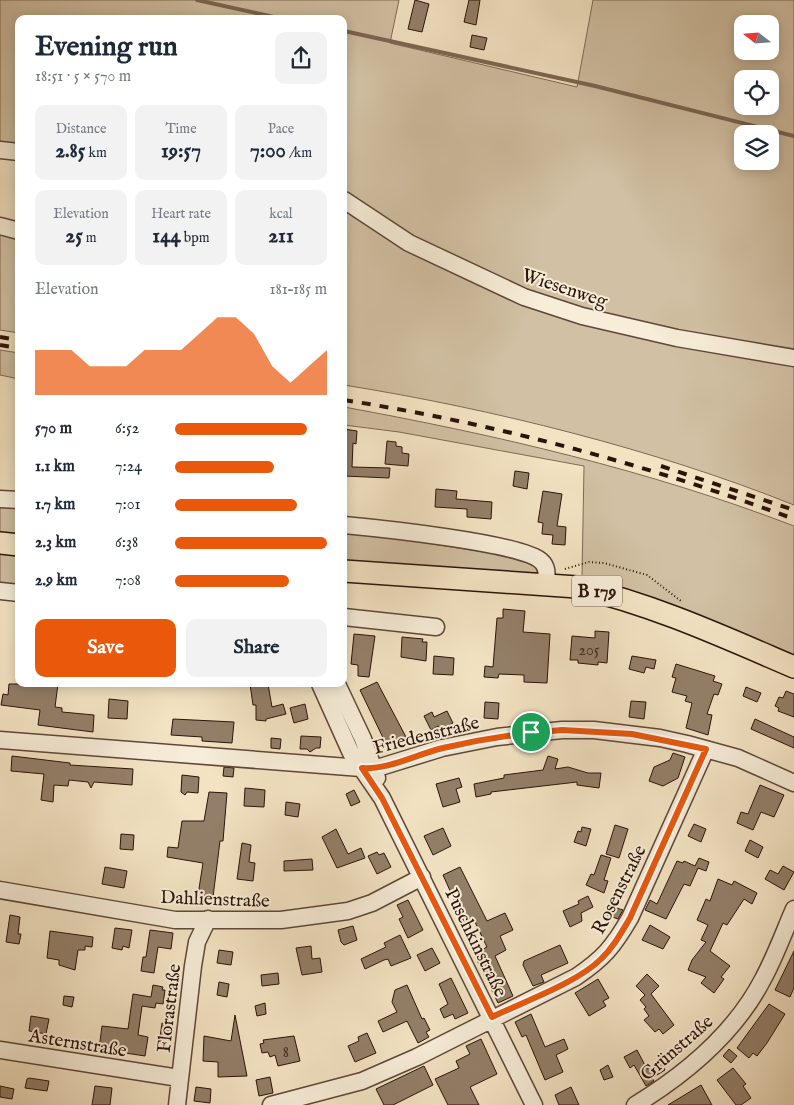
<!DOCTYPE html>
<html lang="en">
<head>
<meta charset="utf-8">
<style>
	:root { --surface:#fff; --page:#f2f2f3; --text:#1f2937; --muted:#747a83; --accent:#ea580c }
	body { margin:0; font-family:"IM FELL English",serif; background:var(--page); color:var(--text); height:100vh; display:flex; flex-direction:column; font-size:19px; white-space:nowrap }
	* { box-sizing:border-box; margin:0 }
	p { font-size:16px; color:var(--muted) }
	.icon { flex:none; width:28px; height:28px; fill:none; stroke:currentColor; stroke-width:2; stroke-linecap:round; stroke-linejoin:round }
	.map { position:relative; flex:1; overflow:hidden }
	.sheet { position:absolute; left:15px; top:15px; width:332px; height:672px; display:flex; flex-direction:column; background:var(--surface); border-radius:10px; box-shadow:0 2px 12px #0003 }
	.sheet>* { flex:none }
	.needle { width:32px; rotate:287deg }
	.controls { position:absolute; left:734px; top:15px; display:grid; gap:10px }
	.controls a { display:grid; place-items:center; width:45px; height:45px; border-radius:10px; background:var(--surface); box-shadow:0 2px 12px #0003; font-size:25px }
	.pin { position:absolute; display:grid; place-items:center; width:42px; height:42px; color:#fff; margin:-21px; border:2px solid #fff; border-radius:50%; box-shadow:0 1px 5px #0007 }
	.round { display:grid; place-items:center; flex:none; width:52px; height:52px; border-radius:10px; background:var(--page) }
	.summary { display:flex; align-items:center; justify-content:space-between; height:85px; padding:0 20px }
	h1 { font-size:28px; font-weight:800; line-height:38px }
	.metrics { display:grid; grid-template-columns:repeat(3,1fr); gap:8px; height:85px; padding:5px 20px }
	.metrics div { display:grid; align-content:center; border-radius:10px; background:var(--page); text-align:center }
	.metrics b { font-size:21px; font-weight:800 }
	.metrics small { font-size:14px; font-weight:400 }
	.metrics p { font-size:14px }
	.chart { height:140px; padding:10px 20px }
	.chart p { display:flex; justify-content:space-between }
	.chart svg { width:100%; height:90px; margin-top:5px; fill:var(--accent); opacity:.7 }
	.primary-button { display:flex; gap:10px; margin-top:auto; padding:10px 20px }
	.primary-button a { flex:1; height:58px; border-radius:10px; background:var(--accent); color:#fff; font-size:20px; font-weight:800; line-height:58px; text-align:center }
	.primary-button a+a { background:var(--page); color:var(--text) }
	ul { padding:0 20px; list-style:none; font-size:16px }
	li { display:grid; grid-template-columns:80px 60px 1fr; align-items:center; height:38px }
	li i { height:12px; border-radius:6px; background:var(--accent) }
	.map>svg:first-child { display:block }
	.green { fill:#d1c0a3; stroke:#7e6a56; fill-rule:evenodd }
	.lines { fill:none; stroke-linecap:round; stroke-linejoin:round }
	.stream { stroke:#7b6552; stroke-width:4 }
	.building { fill:#937f69; stroke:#2c1308 }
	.minor-casing { stroke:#5e4737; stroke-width:19 }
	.major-casing { stroke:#2c1308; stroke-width:24 }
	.path { stroke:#2c1308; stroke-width:2; stroke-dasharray:1 2.5; stroke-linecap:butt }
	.minor { stroke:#f7edd8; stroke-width:16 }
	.major { stroke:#f3e3c3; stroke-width:21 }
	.rail { stroke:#2c1308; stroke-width:4; stroke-dasharray:9 9; stroke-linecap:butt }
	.route-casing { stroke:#fff; stroke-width:10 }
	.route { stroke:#ea580c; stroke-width:6 }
	.labels { text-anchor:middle; stroke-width:4; stroke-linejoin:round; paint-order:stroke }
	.number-label { font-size:16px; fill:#462e20 }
	.shield { fill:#f7edd8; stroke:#695446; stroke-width:1 }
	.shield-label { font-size:18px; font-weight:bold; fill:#2c1308 }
	.street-label { font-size:19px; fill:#2c1308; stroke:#f7edd8 }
</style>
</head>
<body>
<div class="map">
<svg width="794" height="1105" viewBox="0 0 794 1105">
	<rect width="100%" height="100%" fill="#f3e3c3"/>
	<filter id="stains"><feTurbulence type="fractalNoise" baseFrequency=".004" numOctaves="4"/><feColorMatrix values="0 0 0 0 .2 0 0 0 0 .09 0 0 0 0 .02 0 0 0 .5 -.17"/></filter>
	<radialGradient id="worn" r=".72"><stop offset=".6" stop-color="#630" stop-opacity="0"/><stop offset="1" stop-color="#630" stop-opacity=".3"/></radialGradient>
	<path class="green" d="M0 0H399L390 43 577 87 593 0H794V505C654 449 493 409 344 385V19H19V148L0 145ZM742 24H770V51H742ZM742 79H770V106H742ZM742 134H770V161H742Z
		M0 231 19 235V333L0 330Z
		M0 350 19 353V379L0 375Z
		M344 407C497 435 648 470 794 526V659L582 577 584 466 399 432 344 425Z
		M0 503 19 504V539L0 537Z
		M344 530 522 558 537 566V576L344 560Z
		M0 550 19 551V587L0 585Z"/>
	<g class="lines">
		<path class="stream" d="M197 0 283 19
			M344 31 595 86 794 136"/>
	</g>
	<path class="building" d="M415 0 429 4 422 32 408 29Z
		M469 0H480L476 25 464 22Z
		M472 35 487 38 484 50 470 47Z
		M344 429 357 431 356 444 353 443 352 467 390 468 389 478 344 476Z
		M387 441 396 442V446L402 447V453L409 454 408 466 385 464Z
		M515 471 529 473 527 489 513 486Z
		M436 489 457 491 456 499 492 502 491 519 467 517V509L435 507Z
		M543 491 562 494 557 526 566 527 565 545 552 544 553 535 542 534 543 523 538 522Z
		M503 609 525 611 523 632 550 634 547 683 524 682V675L499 674 498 678 484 677 485 666 493 667 497 618H503Z
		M595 631 609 632 607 663 598 662V665L578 663V660H570L572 636 595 638Z
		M354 634 375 636 369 677 358 676V665L351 664Z
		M402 637 423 639 422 642H427L426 661 401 657Z
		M434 656 454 658 453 675 433 674Z
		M632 656 656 660 654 669 646 667 644 673 629 669Z
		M676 664 715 676 713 681 722 684 718 695 714 694 707 714 712 715 708 735 686 728 692 703 685 701 687 696 672 692 676 678 672 677Z
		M377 682 406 737 387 746 360 690Z
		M9 684H58L55 707 62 708V712L94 715 93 732 38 725 40 710 1 705 3 694 8 695Z
		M250 684H268L272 707 283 704 286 714 266 719V721L256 720V705H253Z
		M746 687 761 693 757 702 743 696Z
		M786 691 794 694V717L778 711 779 708 775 706 779 697 783 698Z
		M109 699 128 701 127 719 108 718Z
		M631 701 646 702 644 719 629 717Z
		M485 702 499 703 498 719 484 718Z
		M305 704 308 719 294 723 290 708Z
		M447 711 453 723 440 730 438 726 431 730 424 716 432 712 434 717Z
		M173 719 234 722 232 743 202 741V737L171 735Z
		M755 719 794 737V748L751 729Z
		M301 736 321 737 320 748H316L310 752 307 749H300Z
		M271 738 281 739 280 749 271 748Z
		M673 753 685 757 678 778 663 786 649 781 654 767 670 760Z
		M12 756 70 763V765L133 769 132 785 94 782 91 788 88 782 69 780 68 786 54 785 53 802 41 800 44 774 11 771Z
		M548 756 558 759 555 769 568 767 588 773H601L599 788 577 785V782L491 792V794L476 797 474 784 504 778V775L543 770Z
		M224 767 234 768 233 777 223 776Z
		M182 775 199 777 198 793 187 792 185 795 181 792Z
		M459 778 462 787 456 789 460 802 443 807 436 784Z
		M760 785 784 795 774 817 761 812 753 830 737 823 741 812 748 814Z
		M245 788 265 790 264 807 244 806Z
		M354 790 360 802 351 806 346 794Z
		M209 792 227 793 223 841H220L213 897 198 895 203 863 167 857 168 847 178 848 182 821H204Z
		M286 802 300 804 298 817 285 815Z
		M694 824 706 829 701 842 688 836Z
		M615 825 628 829 619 858 606 854Z
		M582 827 591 829 586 846 574 842 578 831 581 832Z
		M443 828 451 846 433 855 424 836Z
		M336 829 348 854 361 848 365 858 337 868 322 837Z
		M121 834 134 835 133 850 120 849Z
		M750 840 763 847 758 858 745 851Z
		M242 843 251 845 249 862 255 863 253 881 237 879Z
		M377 852 379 855 384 853 391 867 377 874 368 856Z
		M601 855 611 858 604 880 608 881 604 893 586 885 591 874 594 875Z
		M699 858 709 862 706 871 698 868 690 886 684 884 666 919 645 910 650 900 657 904 677 861 683 863 684 861 695 866Z
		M312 859 313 870 284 871V861Z
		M783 866 794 872 784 890 765 879 770 870 778 874Z
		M105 867 127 871 124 888 102 884Z
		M460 867 487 921 505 913 513 930 500 936 506 950 495 956 513 996 498 1003 474 954 487 947 474 920 465 924 443 875Z
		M718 879 732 885 734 881 757 893 752 904 744 899 727 925 723 923 710 951 730 966 721 977 724 979 714 993 701 983 706 977 688 970 692 960 706 942 701 940 708 925 697 920 706 899 710 901Z
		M588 896 593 907 581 913 582 921 570 927 563 911 579 904 578 901Z
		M408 900 423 930 408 938 399 919 403 917 397 905Z
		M610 906 623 910 618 919 607 915Z
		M10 915 20 917 18 934H21L19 944 6 942Z
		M650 925 670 937 663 949 642 940Z
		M353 926 357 940 344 945 341 942 338 930Z
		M115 928 132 930 129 948 123 946 122 950 112 948Z
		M150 930 173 933 171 949 158 947 154 973 141 971 143 957H146Z
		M50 931 93 937 92 947 85 946V950H78L75 970 59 965V960L47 958Z
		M400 935 411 958 391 966 388 959 384 960 365 969 361 959 386 947 384 943Z
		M560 945 568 963 541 975 544 982 533 986 523 965 524 961Z
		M311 946 312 959 320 958 322 972 302 975 296 948Z
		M432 948 440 963 425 971 417 955Z
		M219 950 233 952 231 965 217 963Z
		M794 951V988L790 997 775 990Z
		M278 973 279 984 262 986 261 975Z
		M647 974 659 986 651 994 674 1025 663 1034 659 1029 655 1032 644 1020 649 1016 644 1009 646 1007 640 1000 645 995 636 986Z
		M451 978 468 1013 455 1019 453 1014 444 1018 440 1009 448 1004 439 984Z
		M598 979 609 998 603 1001 606 1006 589 1016 575 993Z
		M219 982 229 984 227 997 217 995Z
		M153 985 163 987 162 990H165L163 1004 156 1003 155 1008 142 1006 138 1035 148 1037 145 1056 99 1049 102 1026 128 1029 133 994 151 997Z
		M407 985 422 1019 424 1018 430 1030 426 1032 429 1037 418 1043 407 1021 383 1032 378 1021 397 1012 392 1002 395 990Z
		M64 996 74 997 72 1007 63 1005Z
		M265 1003 266 1014 257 1016 255 1006Z
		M769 1004 785 1014 767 1043 757 1056 753 1053 749 1058 737 1048Z
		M531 1014 545 1047 564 1039 568 1049 556 1055 563 1072 545 1080 526 1035 522 1037 515 1022Z
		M235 1015 247 1076 218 1077V1062L203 1061 204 1036 231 1041Z
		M31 1016 49 1019 46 1034 29 1031Z
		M162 1023 173 1025 171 1039 160 1037Z
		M367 1033 376 1053 355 1062 348 1046 359 1041 358 1037Z
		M294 1036 300 1061 278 1066 275 1055 270 1057 268 1052 262 1053 260 1044 264 1043 263 1040Z
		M481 1039 497 1074 470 1087 479 1105H448L435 1079 459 1068 456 1061 470 1054 466 1046Z
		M729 1049 737 1056 731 1063 723 1056Z
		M637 1050 647 1069 660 1061 665 1070 652 1078 654 1081 646 1086 634 1065 630 1068 624 1057Z
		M608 1065 613 1077 604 1080 600 1070Z
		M424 1066 433 1085 393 1105H384L376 1089Z
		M733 1068 746 1084 743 1086 751 1098 741 1105H736L717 1080Z
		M270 1077 273 1093 259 1096 256 1080Z
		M29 1078 49 1081 47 1091 25 1088 27 1079Z
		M701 1085 712 1105H668Z
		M0 1086 14 1089 12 1099 0 1097Z
		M95 1086 112 1088 110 1105H92Z
		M196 1087 211 1089 210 1103 194 1101Z
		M571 1087 579 1105H559L555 1095Z"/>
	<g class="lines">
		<defs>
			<path id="minor" d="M0 150 19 152
				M344 200 409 243 524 297 582 316 677 338 794 358
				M0 226 19 231
				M0 499 19 500
				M344 525C376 528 523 543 541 561 549 568 546 577 546 586
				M0 591 19 593
				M344 617 436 627
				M320 684 351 753 382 798 534 1105
				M337 684 363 739 377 778
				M0 740 374 769 442 748 497 737 562 730H594L660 738 687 744 738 758 794 783
				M0 890 175 920H281L348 911 372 903 422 877
				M0 1050 179 1078
				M177 1105 193 966 197 942 208 919
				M271 1105 362 1081 417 1057 576 977C604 958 613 947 630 918L706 749
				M635 1105C686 1074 735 1033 763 979 775 957 784 932 794 909"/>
			<path id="major" d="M0 543 19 545
				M344 571 577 587C652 604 724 637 794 667"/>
		</defs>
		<use href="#minor" class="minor-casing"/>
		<use href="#major" class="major-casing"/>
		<path class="path" d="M565 569 589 562 604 563 647 575 681 601"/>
		<use href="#minor" class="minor"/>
		<use href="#major" class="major"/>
		<path class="rail" d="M0 337 19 340
			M0 345 19 348
			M344 400C498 424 648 465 794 519
			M661 466 794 510"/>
	</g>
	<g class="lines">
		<defs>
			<path id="route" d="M562 730 632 734 706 749 630 918C621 933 613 948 601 959 577 983 523 1002 492 1017L382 798 362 768C389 770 417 754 443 748 482 739 522 733 562 730Z"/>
		</defs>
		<use href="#route" class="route-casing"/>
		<use href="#route" class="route"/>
	</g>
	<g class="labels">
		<g class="number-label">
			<text x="589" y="655">205</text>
			<text x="286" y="1057">8</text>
		</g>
		<rect class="shield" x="572" y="575.5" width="50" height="31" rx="4"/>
		<g class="shield-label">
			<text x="597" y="597">B 179</text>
		</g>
		<g class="street-label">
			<text transform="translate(565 287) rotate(18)" y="7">Wiesenweg</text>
			<text transform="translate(426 734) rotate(-14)" y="7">Friedenstraße</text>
			<text transform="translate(618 889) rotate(-63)" y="7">Rosenstraße</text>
			<text transform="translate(215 898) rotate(2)" y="7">Dahlienstraße</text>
			<text transform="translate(477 942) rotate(64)" y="7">Puschkinstraße</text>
			<text transform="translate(168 1008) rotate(-83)" y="7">Florastraße</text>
			<text transform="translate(78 1042) rotate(9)" y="7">Asternstraße</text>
			<text transform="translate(676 1047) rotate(-41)" y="7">Grünstraße</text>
		</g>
	</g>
	<rect width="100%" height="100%" filter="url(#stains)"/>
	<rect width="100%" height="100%" fill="url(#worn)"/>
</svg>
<div class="controls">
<a><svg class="needle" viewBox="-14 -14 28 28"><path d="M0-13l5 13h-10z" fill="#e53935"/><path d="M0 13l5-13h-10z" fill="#747a83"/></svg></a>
<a><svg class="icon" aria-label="locate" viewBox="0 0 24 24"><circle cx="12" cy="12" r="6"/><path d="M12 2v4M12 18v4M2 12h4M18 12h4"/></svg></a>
<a><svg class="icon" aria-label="layers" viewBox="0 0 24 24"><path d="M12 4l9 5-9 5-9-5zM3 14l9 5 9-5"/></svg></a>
</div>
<div class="pin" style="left:531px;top:732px;background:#1e9e55"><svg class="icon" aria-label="arrive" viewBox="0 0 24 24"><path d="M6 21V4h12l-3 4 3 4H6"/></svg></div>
<section class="sheet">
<div class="summary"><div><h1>Evening run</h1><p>18:51 · 5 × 570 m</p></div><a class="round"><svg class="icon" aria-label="share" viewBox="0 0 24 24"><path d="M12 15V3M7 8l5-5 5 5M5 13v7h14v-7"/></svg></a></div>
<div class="metrics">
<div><p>Distance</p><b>2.85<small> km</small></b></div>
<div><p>Time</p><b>19:57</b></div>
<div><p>Pace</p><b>7:00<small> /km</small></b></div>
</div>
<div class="metrics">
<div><p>Elevation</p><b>25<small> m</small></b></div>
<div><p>Heart rate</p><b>144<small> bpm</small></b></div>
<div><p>kcal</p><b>211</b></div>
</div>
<div class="chart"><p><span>Elevation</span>181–185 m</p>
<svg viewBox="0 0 160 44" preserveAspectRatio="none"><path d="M0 44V22L10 22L20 22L30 30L40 30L50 30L60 22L70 22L80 22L90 14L100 6L110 6L120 14L130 30L140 38L150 30L160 22V44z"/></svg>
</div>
<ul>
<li><b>570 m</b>6:52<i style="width:87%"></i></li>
<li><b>1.1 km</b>7:24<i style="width:65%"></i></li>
<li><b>1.7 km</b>7:01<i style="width:80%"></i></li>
<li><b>2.3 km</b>6:38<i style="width:100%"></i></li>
<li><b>2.9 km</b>7:08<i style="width:75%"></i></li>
</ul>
<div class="primary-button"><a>Save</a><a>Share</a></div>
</section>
</div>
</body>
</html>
